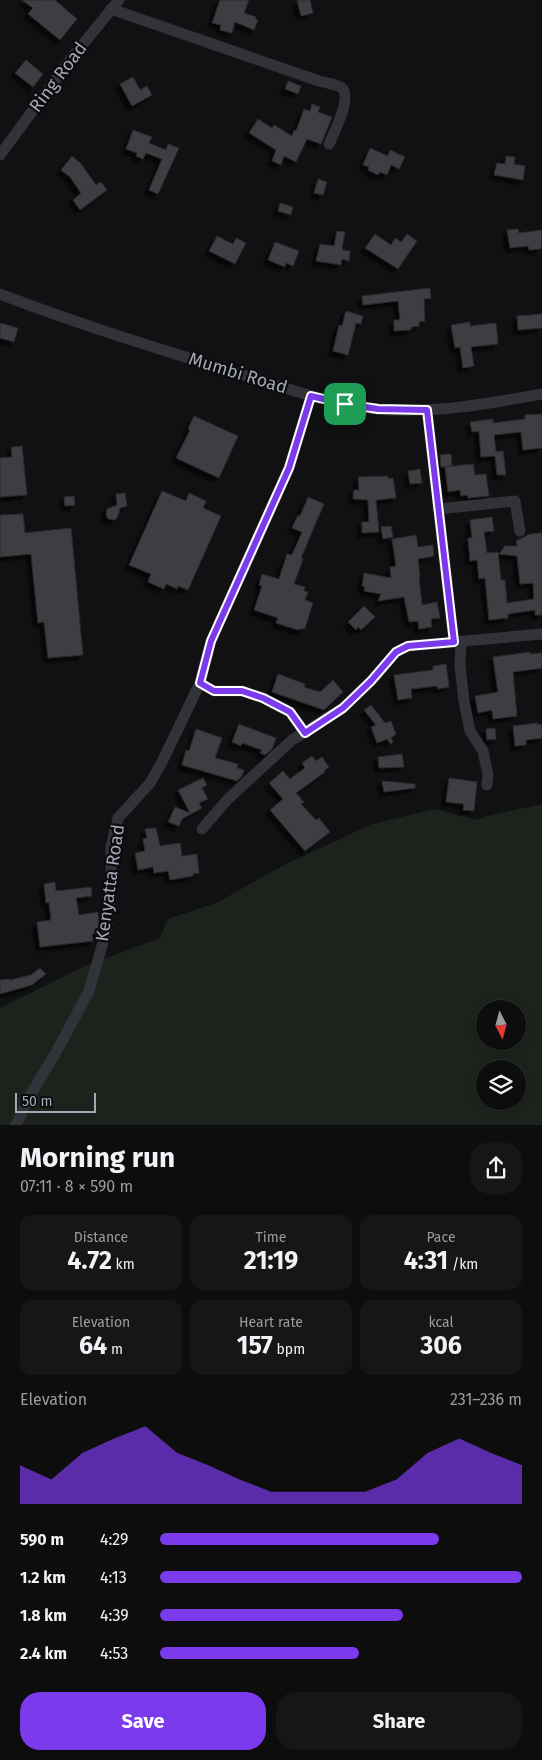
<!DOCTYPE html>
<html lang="en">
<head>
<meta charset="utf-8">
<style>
	:root { --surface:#0d0d0e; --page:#161617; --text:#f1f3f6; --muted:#9a9c9e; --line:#2d2d2e; --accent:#7c3aed }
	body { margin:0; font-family:"Fira Sans",sans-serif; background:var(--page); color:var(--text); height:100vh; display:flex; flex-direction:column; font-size:19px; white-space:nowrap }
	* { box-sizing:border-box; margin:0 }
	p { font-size:16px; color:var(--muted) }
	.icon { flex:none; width:28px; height:28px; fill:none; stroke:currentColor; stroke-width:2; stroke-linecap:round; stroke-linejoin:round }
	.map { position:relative; height:1125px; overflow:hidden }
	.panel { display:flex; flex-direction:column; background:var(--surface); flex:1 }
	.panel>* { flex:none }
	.needle { width:32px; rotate:174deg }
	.fabs { position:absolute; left:476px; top:1000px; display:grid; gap:10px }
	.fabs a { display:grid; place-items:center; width:50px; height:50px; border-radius:50%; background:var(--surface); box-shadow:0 2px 8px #0003,0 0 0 1px var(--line); font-size:25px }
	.scale { position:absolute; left:15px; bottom:12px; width:81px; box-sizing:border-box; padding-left:5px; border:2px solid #a2a8b4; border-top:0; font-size:14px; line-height:18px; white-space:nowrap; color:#a2a8b4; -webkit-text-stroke:4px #0c0c0e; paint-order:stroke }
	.pin { position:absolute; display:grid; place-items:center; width:42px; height:42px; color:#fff; margin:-21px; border-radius:10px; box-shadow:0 2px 8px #0006 }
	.round { display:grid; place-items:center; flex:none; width:52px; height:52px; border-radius:20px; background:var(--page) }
	.headline { display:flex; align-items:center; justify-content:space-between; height:85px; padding:0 20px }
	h1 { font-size:28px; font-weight:700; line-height:38px }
	.stats { display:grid; grid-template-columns:repeat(3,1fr); gap:8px; height:85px; padding:5px 20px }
	.stats div { display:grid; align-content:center; border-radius:12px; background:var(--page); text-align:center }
	.stats b { font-size:25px; font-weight:700 }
	.stats small { font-size:14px; font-weight:400 }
	.stats p { font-size:14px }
	.chart { height:140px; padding:10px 20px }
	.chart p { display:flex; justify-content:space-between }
	.chart svg { width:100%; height:90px; margin-top:5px; fill:var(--accent); opacity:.7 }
	.primary-button { display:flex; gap:10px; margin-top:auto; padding:10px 20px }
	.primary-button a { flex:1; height:58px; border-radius:20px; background:var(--accent); color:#fff; font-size:20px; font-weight:700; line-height:58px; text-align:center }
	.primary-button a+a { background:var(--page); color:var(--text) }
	ul { padding:0 20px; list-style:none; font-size:16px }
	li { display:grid; grid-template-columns:80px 60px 1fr; align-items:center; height:38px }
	li i { height:12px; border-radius:6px; background:var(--accent) }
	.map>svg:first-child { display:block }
	.green { fill:#1c231c; fill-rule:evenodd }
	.building { fill:#3d3e43; stroke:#2b2b2f; filter:url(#shadow) }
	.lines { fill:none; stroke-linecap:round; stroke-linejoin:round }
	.minor { stroke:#323338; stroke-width:11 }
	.route-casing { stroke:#fff; stroke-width:10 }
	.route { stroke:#7c3aed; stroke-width:6 }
	.labels { text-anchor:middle; stroke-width:4.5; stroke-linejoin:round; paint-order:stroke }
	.street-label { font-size:18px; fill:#a2a8b4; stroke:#0c0c0e }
</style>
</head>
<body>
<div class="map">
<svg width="542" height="1125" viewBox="0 0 542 1125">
	<defs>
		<filter id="shadow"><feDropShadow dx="-4.5" dy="4.5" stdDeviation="1" flood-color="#0009"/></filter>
	</defs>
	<rect width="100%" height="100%" fill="#111113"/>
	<path class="green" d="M542 804V1125H0V1008L85 966 160 938 168 919 216 903 286 864 372 824 435 809 477 820 487 816ZM485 1009H518V1041H485ZM485 1069H518V1101H485Z"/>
	<path class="building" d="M22 0H55L77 19 60 40 28 14 33 8Z
		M220 0H249L244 13 256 17 255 19 258 20 254 30 235 22 232 33 220 30 221 25 212 23Z
		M297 0H310L313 13 301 16Z
		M26 60 43 74 33 87 15 73Z
		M133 77 140 90 147 86 152 95 132 106 120 84Z
		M288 81 301 86 298 94 285 89Z
		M312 104 320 107 318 112 332 117 321 144 307 139 296 162 284 156 281 165 272 161 276 150 249 133 258 119 272 128 274 125 292 136 294 130 296 131 304 109 310 111Z
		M133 130 152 137 149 143 166 150 168 144 179 148 158 194 149 190 162 159 146 153 143 159 136 156 137 153 126 149Z
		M370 148 388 156 390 150 405 157 399 169 391 165 387 175 380 172 378 175 368 170 369 167 363 165Z
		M72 156 81 164 96 185 101 182 107 190 80 210 73 200 81 193 70 177 61 170Z
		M506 156 515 157 514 164 525 166 523 180 494 175 497 163 505 164Z
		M318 179 327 182 323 195 314 193Z
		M280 203 293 207 291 215 278 211Z
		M518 229 519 233 542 230 541 249 529 250 528 246 510 248 507 230Z
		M337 231 345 232 342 248 343 250 350 251 349 261 342 259 341 265 316 261 320 244 334 246Z
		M375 234 391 245 395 238 401 242 407 234 417 241 398 269 365 248Z
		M217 236 233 244 236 238 246 243 235 264 209 251Z
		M275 242 299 251 293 266 286 263 285 267 268 260Z
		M430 288 431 298 424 299 425 321 419 322V326L411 327V330L394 331V320H400L398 301 363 305 362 296Z
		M346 311 363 316 361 324 356 323 348 355 333 351 339 325 342 326Z
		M542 314V328L518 330 517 316Z
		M470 322V326L496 323 498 344 471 347 474 366 463 368 460 347 455 348 451 325Z
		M0 323 18 328 14 342 0 338Z
		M542 414V448L523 450 521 432 494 435 496 452 503 451 506 475H497L495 456 481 457 479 431 472 432 470 422 493 419V423L525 419V415Z
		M194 416 238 436 219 478 176 458 190 430 188 429Z
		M22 446 27 495 0 497V458L12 457 11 447Z
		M451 454 452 466 441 467 440 455Z
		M473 464 475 475 486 474 489 496 468 498V495L461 496 460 490 448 492 445 467Z
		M420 469 422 483 410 484 408 471Z
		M388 476V479L393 478 396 498 376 500 379 532 362 533V522H369L368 500 353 499 354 490H359L358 477Z
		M162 491 186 501 189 493 206 501 203 508 221 516 188 590 178 586 177 589 166 584 164 589 148 582 151 574 129 565Z
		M125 493 127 506 120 508 118 516 115 520 108 519 106 515 107 509 117 505 116 494Z
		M74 496 75 505 65 506 64 497Z
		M308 497 324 504 301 558 303 559 294 584 305 587 304 591 308 592 305 600 313 603 305 628 298 630 276 623 278 618 254 610 262 586 259 585 262 574 279 579 287 554 292 555 302 532 292 528 298 515 300 516Z
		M23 514 25 533 71 528 83 655 48 658 44 622 38 623 31 554 0 557V515Z
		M492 517 494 531 484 532 487 553 498 552 501 580H505L507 603 534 599 533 583 520 584 517 556 499 554 505 546H517L516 541 530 534 542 533V615H535V610L508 614V618L489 620 485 578 479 579 477 560 470 561 468 538H472L470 520Z
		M391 526 393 537 383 539 381 527Z
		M416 535 418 547 433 545 434 556 418 559 420 577H419L422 605 437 602 440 618 431 619 432 627 419 629 418 621 409 622 404 597 378 601 381 594 364 591 365 587 362 586 364 573 391 578 390 567 396 566 392 539Z
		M364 606 375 617 361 630 358 627 356 630 348 622Z
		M530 652V654L542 653V668L513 672 517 716 493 719 492 710 478 713 475 696 498 692 493 657Z
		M446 664 449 687 438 689 437 686 411 689 412 698 398 700 394 675 433 670V666Z
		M278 674 305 684 304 687 320 692 333 680 343 692 324 710 272 692Z
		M371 705 385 723 391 721 396 734 391 738 393 742 391 744 387 739 377 743 371 727 376 725 364 710Z
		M537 723V725L542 724V738L526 740V745L515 746 513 726Z
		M239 724 276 738 272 749 265 755 260 753 262 750 242 743 241 746 232 742Z
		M495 728 496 739 487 740 486 729Z
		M196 729 222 738 215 758 238 764 237 768 244 770 242 776 237 781 182 765 186 750 189 751Z
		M402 754 404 767 379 768 378 757Z
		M312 756 316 761 322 757 329 767 324 771 325 772 296 793 304 802 301 804 316 820 319 818 330 832 305 851 270 810 283 799 269 783 283 771 290 779 305 768 302 763Z
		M203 778 207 785 202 788 208 799 199 803 202 808 182 819 179 826 168 822 175 807 190 813 178 790Z
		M449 778 477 782 474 811 463 810 464 804 446 802Z
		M382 781 415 784V788L384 792Z
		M156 828 160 846 180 843 182 856 197 854 199 873 193 874V876L170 880 168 871 154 873 153 867 138 870 135 853 145 851 143 839 147 838 145 829Z
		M55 882 56 891 91 887 92 896 76 898 79 915 98 912 99 931 98 933 92 934 93 941 40 947 37 922 51 920 49 902 46 903 44 884Z
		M40 968 46 974 32 985 0 994V980L9 979 10 980 31 975Z"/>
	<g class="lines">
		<path class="minor" d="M111 9 319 81C326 83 337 84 342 88 352 97 334 133 329 144
			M0 155 70 60 119 0
			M0 294C75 323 153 347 230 371 278 385 326 404 376 409 432 414 487 404 542 394
			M427 410 454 642 542 634
			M438 509 515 501 520 531
			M461 642 460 666 464 701 470 731 483 751 488 775 487 785
			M200 683 214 691H242L263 698 290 712 305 733
			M202 829 227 800 292 740 343 708 371 681 396 652 408 646 454 642
			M16 1125 29 1097 55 1054 89 991 106 932 111 889V847L118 818 150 783 162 762 200 683 211 641 289 468 311 396"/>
	</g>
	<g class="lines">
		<defs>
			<path id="route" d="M311 396 345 404 378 409 427 410 454 642 408 646 396 652 371 681 343 708 305 733 290 712 263 698 242 691H214L200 683 211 641 289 468Z"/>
		</defs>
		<use href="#route" class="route-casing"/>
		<use href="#route" class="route"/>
	</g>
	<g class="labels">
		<g class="street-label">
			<text transform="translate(58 77) rotate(-53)" y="6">Ring Road</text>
			<text transform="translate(238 373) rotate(17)" y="6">Mumbi Road</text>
			<text transform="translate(110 883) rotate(-82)" y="6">Kenyatta Road</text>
		</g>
	</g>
</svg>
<div class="fabs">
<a><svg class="needle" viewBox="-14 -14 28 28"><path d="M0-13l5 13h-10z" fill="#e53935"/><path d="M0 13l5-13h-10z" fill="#9a9c9e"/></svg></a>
<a><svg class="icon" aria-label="layers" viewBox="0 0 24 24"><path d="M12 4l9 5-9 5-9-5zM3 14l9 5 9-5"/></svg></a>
</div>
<div class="scale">50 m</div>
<div class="pin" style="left:345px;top:404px;background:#1e9e55"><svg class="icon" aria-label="arrive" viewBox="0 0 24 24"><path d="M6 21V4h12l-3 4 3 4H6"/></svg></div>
</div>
<section class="panel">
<div class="headline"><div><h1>Morning run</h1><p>07:11 · 8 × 590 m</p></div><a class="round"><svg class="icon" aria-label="share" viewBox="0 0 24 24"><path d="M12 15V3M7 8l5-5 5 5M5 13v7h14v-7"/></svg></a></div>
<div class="stats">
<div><p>Distance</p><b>4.72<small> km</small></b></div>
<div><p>Time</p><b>21:19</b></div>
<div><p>Pace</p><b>4:31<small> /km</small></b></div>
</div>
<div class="stats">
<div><p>Elevation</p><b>64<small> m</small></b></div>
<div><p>Heart rate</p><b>157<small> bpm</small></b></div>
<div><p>kcal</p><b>306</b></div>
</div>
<div class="chart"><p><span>Elevation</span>231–236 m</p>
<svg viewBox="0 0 160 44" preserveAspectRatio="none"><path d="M0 44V25L10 32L20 19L30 12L40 6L50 19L60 25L70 32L80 38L90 38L100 38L110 38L120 32L130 19L140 12L150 19L160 25V44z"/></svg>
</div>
<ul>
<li><b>590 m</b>4:29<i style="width:77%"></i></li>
<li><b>1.2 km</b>4:13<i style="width:100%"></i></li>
<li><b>1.8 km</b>4:39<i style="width:67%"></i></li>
<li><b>2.4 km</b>4:53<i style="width:55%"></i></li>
</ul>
<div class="primary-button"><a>Save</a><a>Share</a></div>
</section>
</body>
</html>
